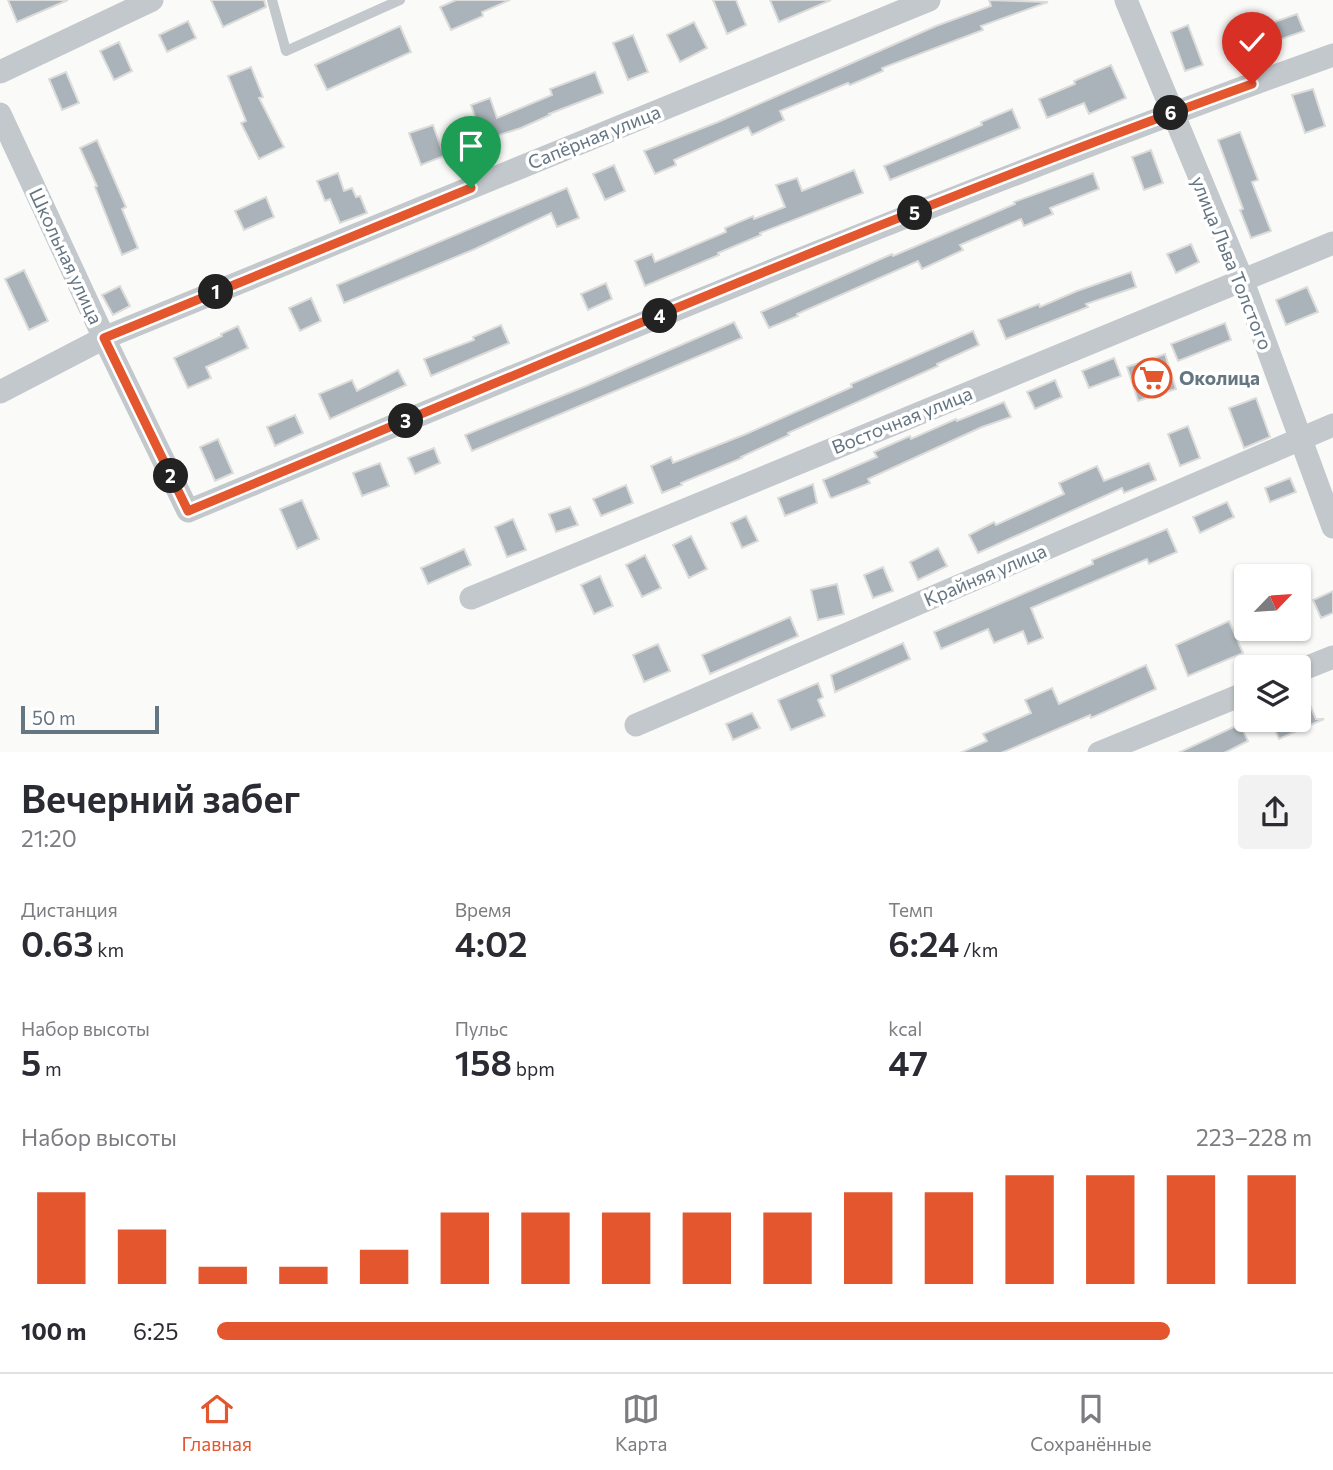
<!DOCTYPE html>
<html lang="ru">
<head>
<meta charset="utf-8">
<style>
	:root { --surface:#fff; --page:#f2f2f3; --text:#2b2b33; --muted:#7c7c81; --line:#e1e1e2; --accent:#e4572e }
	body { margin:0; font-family:Commissioner,sans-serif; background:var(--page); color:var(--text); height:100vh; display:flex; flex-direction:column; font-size:26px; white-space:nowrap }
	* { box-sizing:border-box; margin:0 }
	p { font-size:23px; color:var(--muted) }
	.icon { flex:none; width:38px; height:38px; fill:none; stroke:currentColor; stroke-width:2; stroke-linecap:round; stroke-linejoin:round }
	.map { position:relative; height:752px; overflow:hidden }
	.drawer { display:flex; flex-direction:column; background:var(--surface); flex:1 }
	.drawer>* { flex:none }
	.needle { width:46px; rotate:65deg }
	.controls { position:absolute; left:1234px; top:564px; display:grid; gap:14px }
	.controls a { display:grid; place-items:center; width:77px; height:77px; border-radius:7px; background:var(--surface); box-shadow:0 2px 5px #0004; font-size:35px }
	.scale { position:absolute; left:21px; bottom:18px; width:138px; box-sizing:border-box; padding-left:7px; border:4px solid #657683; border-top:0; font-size:19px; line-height:24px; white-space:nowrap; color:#657683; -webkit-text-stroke:5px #fff; paint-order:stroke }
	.pin { position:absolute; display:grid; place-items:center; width:60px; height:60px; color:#fff; margin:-72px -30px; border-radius:50% 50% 50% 0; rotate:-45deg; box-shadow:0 0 7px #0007 }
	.pin .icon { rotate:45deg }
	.km { position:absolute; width:35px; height:35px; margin:-18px; border-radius:50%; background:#222; color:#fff; font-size:19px; line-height:35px; text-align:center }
	.round { display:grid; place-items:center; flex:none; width:74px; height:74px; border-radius:7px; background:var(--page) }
	.headline { display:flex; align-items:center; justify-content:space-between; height:119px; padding:0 21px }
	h1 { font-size:38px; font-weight:600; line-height:52px }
	.figures { display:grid; grid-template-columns:repeat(3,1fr); gap:10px; height:119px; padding:7px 21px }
	.figures div { display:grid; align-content:center }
	.figures b { font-size:35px; font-weight:600 }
	.figures small { font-size:19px; font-weight:400 }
	.figures p { font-size:19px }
	.chart { height:196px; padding:14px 21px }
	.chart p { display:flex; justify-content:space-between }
	.chart svg { width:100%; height:126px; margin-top:7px; stroke:var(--accent); stroke-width:6 }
	ul { padding:0 21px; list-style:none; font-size:23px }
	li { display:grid; grid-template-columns:112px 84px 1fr; align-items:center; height:52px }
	li i { height:18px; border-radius:9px; background:var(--accent) }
	.tabs { display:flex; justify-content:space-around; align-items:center; height:98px; border-top:2px solid var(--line); background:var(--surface); font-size:19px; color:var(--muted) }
	.tabs a { display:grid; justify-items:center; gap:4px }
	.tabs .selected { color:var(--accent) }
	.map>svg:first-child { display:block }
	.building { fill:#aab3b9; stroke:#dcdcda; stroke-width:2 }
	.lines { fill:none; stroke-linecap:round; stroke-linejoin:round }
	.service { stroke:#c3c8cc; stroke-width:10 }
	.minor { stroke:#c3c8cc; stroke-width:23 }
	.route-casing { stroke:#fff; stroke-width:14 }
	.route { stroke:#e4572e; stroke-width:9 }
	.labels { text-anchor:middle; stroke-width:7; stroke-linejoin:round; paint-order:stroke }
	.street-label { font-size:19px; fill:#657683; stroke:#fff }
	.poi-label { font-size:19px; font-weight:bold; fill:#657683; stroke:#fff; text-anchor:start }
</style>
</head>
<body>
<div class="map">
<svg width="1333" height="753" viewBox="0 0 1333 753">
	<rect width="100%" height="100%" fill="#fafaf8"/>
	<path class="building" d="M8 0H68L17 22Z
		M211 0H264L266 7 223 27Z
		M456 0H510L482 12 483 16 451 30 440 7Z
		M713 0H736L746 25 727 34Z
		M770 0H831L779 22Z
		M989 0 1048 2 981 26 983 30 882 68 883 71 850 85 848 83 780 111 784 120 752 135 748 127 674 160 676 165 655 174 644 151 718 122 936 26 991 6Z
		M1297 14 1304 31 1267 44 1260 27Z
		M188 21 196 38 167 52 159 35Z
		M694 22 707 48 680 62 667 35Z
		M1188 25 1203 65 1185 71 1171 32Z
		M400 26 411 52 327 90 315 65Z
		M633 35 648 72 628 80 613 43Z
		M119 42 132 71 114 80 100 51Z
		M1111 65 1126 98 1089 114 1084 103 1047 118 1039 99 1075 84 1074 81Z
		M251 67 263 97 259 98 284 147 259 159 241 123 246 121 228 76Z
		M66 72 79 103 62 110 49 79Z
		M595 72 603 93 549 114 550 115 521 128 483 140 471 105 490 98 497 118 552 95 550 89Z
		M1313 89 1325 126 1305 133 1292 95Z
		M1012 109 1020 128 890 180 884 166 982 125 981 122Z
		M433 125 444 156 421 165 409 133Z
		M1240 132 1258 180 1252 182 1271 231 1251 238 1240 210 1243 209 1218 140Z
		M97 140 126 207 122 209 138 248 122 255 95 187 97 186 80 148Z
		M1151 150 1163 183 1144 190 1132 157Z
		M614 165 625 191 605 200 593 174Z
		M854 170 863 193 760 233 761 235 718 253 719 255 645 286 635 261 652 254 655 262 726 232 725 228 753 216 754 219 785 207 776 185 797 178 802 191Z
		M338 173 344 191 352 188 356 197 360 196 367 213 340 223 330 199 325 201 317 181Z
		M1093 173 1099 189 1050 208 1053 214 1024 226 1021 219 960 245 963 250 922 269 918 261 797 314 798 316 769 328 761 312 892 254 893 256 1015 204 1014 202Z
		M567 188 579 218 557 227 551 213 475 249 344 303 337 285Z
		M266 197 274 217 244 230 235 211Z
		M1191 244 1199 262 1176 273 1167 254Z
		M24 270 48 321 29 330 5 279Z
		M1131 272 1136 287 1086 304 1088 307 1006 339 998 320 1039 304 1040 307 1077 291Z
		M606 283 612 299 588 310 581 294Z
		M120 286 130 306 113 315 102 295Z
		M1307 287 1318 312 1286 325 1276 300Z
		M311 298 321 321 300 331 289 308Z
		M734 322 742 338 472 451 465 435 586 386Z
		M1225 323 1231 340 1178 361 1171 344Z
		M501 325 509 343 431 376 424 359 474 340 473 337Z
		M238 326 248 348 206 367 211 378 188 388 174 358 222 336 221 334Z
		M973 331 979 345 937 364 938 366 788 433 789 435 741 457 742 458 681 483 682 485 662 493 651 466 671 457 673 463 746 434 852 387 851 384Z
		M1165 354 1176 389 1138 401 1127 367Z
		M1114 358 1121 376 1089 388 1082 371Z
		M398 370 406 385 330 419 319 394 352 380 357 391Z
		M1055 380 1062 397 1035 409 1027 392Z
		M1256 398 1270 437 1244 448 1229 408Z
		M1004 402 1011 417 982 427 868 479 870 483 832 498 830 497 823 480 877 457 874 452 910 436 911 439 956 419 957 421Z
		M295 415 303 433 275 446 267 427Z
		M1188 426 1200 458 1180 466 1168 434Z
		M218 439 233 473 215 481 200 447Z
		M434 448 440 463 415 474 408 458Z
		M380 463 389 486 362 496 353 473Z
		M1149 463 1156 480 1124 493 1122 488 978 553 969 535 994 522 996 525 1064 494 1059 483 1097 466 1104 481Z
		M1290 478 1296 492 1270 502 1265 488Z
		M813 484 817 503 785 516 778 498Z
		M626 485 633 503 601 516 593 499Z
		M302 500 319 539 297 549 280 509Z
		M1227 502 1234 517 1200 533 1193 517Z
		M570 507 578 525 556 532 549 514Z
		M746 516 758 541 742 548 731 523Z
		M513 519 526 550 507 557 495 527Z
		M1167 529 1177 552 1149 564 1147 559 1031 608 1043 638 1028 644 1023 631 994 643 988 629 941 649 934 632 1093 564 1092 560Z
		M691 536 707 569 689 578 673 545Z
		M938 548 947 566 918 580 910 562Z
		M464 549 471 565 428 584 421 568Z
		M645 555 661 588 642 597 626 565Z
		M883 567 893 591 873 598 864 575Z
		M600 576 613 606 594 614 581 585Z
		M837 584 844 614 818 620 811 590Z
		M1333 591V613L1321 618 1313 600Z
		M790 617 798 636 710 674 702 655Z
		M1229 621 1243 653 1188 676 1176 645Z
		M903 643 910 659 835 692 831 675Z
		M658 644 670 671 644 682 633 655Z
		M1146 665 1156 689 1091 718 1090 715 1001 753H960L987 741 983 734 1031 713 1025 700 1052 688 1059 704Z
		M818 683 823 697 818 700 825 716 791 730 778 700Z
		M1301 684 1316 719H1324L1279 739 1270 719H1298V685Z
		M752 713 760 728 733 740 726 724Z
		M1240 724 1248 741 1224 753H1178Z"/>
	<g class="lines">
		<path class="service" d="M272 0 286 51 400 0"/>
		<path class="minor" d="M1126 0 1242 279 1333 527
			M0 72 152 0
			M0 114 104 338 188 511C568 354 946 194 1333 55
			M0 392 104 338 929 0
			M471 598 1333 243
			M1298 671 1333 657
			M636 725 1333 425
			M1099 753 1246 693"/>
	</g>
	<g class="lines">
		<defs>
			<path id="route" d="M471 188 104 338 188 511C541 365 892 213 1252 84"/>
		</defs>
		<use href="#route" class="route-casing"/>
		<use href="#route" class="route"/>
	</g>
	<defs>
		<symbol id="supermarket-ring" viewBox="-11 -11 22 22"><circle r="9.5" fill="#fff" stroke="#e4572e" stroke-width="1.5"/><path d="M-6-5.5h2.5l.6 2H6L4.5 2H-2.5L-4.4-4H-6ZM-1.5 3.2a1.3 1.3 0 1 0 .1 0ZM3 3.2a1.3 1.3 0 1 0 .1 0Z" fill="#e4572e"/></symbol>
	</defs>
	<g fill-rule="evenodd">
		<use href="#supermarket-ring" x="1130" y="356" width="44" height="44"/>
	</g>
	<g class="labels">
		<g class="street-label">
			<text transform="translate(594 137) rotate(-22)" y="7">Сапёрная улица</text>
			<text transform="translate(66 256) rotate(65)" y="7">Школьная улица</text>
			<text transform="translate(1232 263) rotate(68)" y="7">улица Льва Толстого</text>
			<text transform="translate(902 420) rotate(-22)" y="7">Восточная улица</text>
			<text transform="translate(985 575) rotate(-23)" y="7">Крайняя улица</text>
		</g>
		<g class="poi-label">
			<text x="1179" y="385">Околица</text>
		</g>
	</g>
</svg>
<div class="controls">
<a><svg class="needle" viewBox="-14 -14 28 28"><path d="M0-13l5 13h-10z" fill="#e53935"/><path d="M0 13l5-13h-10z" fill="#7c7c81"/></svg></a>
<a><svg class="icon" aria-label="layers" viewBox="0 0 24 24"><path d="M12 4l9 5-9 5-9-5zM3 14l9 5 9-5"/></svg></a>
</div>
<div class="scale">50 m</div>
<div class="pin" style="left:471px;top:188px;background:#1e9e55"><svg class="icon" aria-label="arrive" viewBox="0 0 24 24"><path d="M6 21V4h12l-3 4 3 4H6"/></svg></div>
<div class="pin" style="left:1252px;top:84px;background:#d93025"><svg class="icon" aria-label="check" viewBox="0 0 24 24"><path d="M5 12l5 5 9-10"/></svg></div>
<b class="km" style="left:216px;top:292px">1</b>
<b class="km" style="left:171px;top:476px">2</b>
<b class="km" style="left:406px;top:421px">3</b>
<b class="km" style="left:660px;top:316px">4</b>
<b class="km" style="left:915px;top:213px">5</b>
<b class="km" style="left:1171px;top:113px">6</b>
</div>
<section class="drawer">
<div class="headline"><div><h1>Вечерний забег</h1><p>21:20</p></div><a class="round"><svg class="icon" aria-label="share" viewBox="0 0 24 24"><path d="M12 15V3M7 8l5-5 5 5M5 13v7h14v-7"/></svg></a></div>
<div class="figures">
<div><p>Дистанция</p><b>0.63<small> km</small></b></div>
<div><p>Время</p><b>4:02</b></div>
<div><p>Темп</p><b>6:24<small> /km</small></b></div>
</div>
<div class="figures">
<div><p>Набор высоты</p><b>5<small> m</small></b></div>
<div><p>Пульс</p><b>158<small> bpm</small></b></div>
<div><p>kcal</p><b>47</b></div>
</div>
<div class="chart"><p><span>Набор высоты</span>223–228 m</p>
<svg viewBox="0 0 160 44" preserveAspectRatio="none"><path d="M5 44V12M15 44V25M25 44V38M35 44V38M45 44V32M55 44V19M65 44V19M75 44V19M85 44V19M95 44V19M105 44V12M115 44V12M125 44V6M135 44V6M145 44V6M155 44V6"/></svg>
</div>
<ul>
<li><b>100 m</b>6:25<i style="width:87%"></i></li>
</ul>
</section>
<nav class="tabs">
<a class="selected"><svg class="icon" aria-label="home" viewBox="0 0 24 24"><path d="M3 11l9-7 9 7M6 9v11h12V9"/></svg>Главная</a>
<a><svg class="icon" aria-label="map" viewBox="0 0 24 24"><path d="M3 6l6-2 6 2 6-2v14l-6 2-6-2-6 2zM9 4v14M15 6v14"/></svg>Карта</a>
<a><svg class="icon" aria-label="saved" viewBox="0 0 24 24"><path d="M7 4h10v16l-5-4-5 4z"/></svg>Сохранённые</a>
</nav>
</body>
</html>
